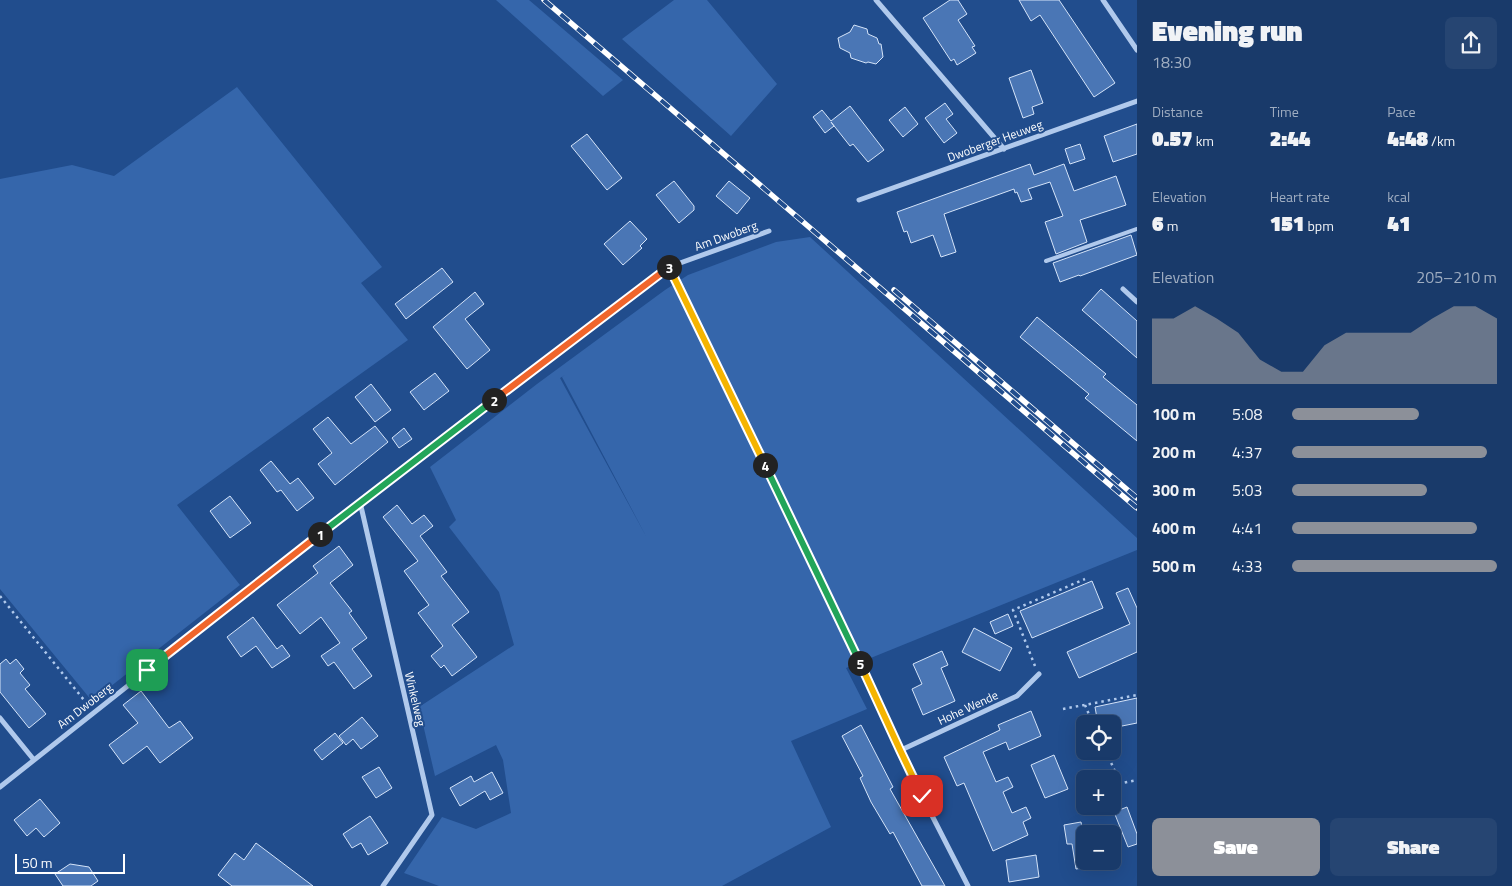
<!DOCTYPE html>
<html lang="en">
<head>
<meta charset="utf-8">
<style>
	:root { --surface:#193a6a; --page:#264572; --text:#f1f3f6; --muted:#9fadc1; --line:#37547e; --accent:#8c9099 }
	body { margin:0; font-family:"Titillium Web",sans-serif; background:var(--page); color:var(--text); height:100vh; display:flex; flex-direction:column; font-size:19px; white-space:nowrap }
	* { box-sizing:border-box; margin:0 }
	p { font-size:16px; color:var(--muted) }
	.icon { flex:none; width:28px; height:28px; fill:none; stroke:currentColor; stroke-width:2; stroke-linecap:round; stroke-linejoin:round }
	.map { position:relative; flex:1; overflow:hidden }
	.sheet { display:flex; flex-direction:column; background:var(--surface); width:375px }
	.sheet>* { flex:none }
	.tools { position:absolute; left:1076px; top:715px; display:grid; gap:10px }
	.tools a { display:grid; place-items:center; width:45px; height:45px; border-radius:8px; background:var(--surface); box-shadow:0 5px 20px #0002,0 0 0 1px var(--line); font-size:25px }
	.scale { position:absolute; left:15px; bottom:12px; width:110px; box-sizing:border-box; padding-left:5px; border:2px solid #fff; border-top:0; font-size:14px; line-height:18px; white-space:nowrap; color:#fff; -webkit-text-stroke:4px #214d8d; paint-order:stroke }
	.pin { position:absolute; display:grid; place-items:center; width:42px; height:42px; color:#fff; margin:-21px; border-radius:10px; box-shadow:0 2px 8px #0006 }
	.km { position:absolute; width:25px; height:25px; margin:-12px; border-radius:50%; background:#222; color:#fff; font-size:14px; line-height:25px; text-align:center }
	.round { display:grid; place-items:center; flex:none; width:52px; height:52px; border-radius:8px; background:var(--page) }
	.overview { display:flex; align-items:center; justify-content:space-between; height:85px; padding:0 15px }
	h1 { font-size:28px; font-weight:800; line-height:38px }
	.stats { display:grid; grid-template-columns:repeat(3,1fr); gap:8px; height:85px; padding:5px 15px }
	.stats div { display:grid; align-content:center }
	.stats b { font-size:21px; font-weight:800 }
	.stats small { font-size:14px; font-weight:400 }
	.stats p { font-size:14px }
	.chart { height:140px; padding:10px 15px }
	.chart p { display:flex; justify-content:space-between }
	.chart svg { width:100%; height:90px; margin-top:5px; fill:var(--accent); opacity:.7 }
	.cta { display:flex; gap:10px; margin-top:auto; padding:10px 15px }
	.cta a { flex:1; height:58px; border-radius:8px; background:var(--accent); color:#fff; font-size:20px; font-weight:800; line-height:58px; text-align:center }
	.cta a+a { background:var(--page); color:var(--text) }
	ul { padding:0 15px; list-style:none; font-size:16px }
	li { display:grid; grid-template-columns:80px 60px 1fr; align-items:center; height:38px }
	li i { height:12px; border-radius:6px; background:var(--accent) }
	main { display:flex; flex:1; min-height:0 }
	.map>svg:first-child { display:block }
	.green { fill:#3566ab; fill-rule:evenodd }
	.building { fill:#4a76b5; stroke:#d5e4f9 }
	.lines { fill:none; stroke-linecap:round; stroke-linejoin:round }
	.path { stroke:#b0c9ec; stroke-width:2.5; stroke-dasharray:2.5 4; stroke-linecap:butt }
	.service { stroke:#b0c9ec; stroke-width:4 }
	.minor { stroke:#b0c9ec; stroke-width:5 }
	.rail-casing { stroke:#fff; stroke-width:5.5 }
	.rail { stroke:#214d8d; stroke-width:4; stroke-dasharray:11; stroke-linecap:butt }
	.split-1-casing { stroke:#fff; stroke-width:10 }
	.split-2-casing { stroke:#fff; stroke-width:10 }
	.split-3-casing { stroke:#fff; stroke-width:10 }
	.split-4-casing { stroke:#fff; stroke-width:10 }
	.split-5-casing { stroke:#fff; stroke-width:10 }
	.split-6-casing { stroke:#fff; stroke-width:10 }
	.split-1 { stroke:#f0652b; stroke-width:6 }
	.split-2 { stroke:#22a559; stroke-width:6 }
	.split-3 { stroke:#f0652b; stroke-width:6 }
	.split-4 { stroke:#f5b400; stroke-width:6 }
	.split-5 { stroke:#22a559; stroke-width:6 }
	.split-6 { stroke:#f5b400; stroke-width:6 }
	.labels { text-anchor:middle; stroke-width:4; stroke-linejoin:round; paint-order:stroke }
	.street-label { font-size:12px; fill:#fff; stroke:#214d8d }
</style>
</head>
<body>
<main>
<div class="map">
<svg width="1137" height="886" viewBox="0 0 1137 886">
	<rect width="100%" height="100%" fill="#214d8d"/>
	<path class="green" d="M496 0H529L623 80 603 96Z
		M674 0H707L777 84 731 136 622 39Z
		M237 87 382 267 361 283 408 340 177 505 240 585 92 701 0 589V179L72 165 114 176Z
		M810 237 1137 538V550L846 668 867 709 791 741 831 827 722 886H439L404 873 442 817 476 829 511 813 503 760 496 745 435 776 419 707 514 645 499 592 449 527 456 520 430 467 537 384 665 290 688 275 776 242ZM565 375 562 377 647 538 560 378Z"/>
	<path class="building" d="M950 0H958L967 14 958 20 975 46 972 47 976 53 957 65 954 59 951 61 923 18Z
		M1019 0H1059L1115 83 1094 97 1040 15 1031 21Z
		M854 25 867 29 868 34 877 38 879 44H881L883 57 876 64 868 62 866 63 851 58 850 53 840 48 838 38 850 32Z
		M1031 70 1043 103 1032 107 1034 114 1023 118 1009 78Z
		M945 103 953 114 946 119 957 133 944 143 925 118Z
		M850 106 884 150 868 162 853 144 850 146 831 122 834 126 825 133 813 117 822 110 831 121Z
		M905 107 918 124 903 137 889 120Z
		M1137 124V154L1113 162 1104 136Z
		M587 134 622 178 607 190 571 146Z
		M1080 144 1085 159 1070 164 1065 149Z
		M1030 164 1034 175 1064 164 1074 191 1116 176 1126 205 1080 220 1087 242 1056 254 1045 222 1063 216 1050 182 1028 189 1032 199 1021 202 1017 192 1015 193 1014 189 944 214 956 252 941 257 933 235 911 243 907 231 904 232 897 212Z
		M674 181 694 206V210L679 223 656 195Z
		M729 181 750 198 737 214 716 196Z
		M630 221 647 239 640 246 642 248 623 265 604 244Z
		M1131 235 1137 255 1080 276 1079 275 1060 282 1053 263Z
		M442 268 453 282 406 319 395 304Z
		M1101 289 1137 321V358L1082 310Z
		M475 292 484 304 465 319 490 350 467 369 433 327Z
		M1037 317 1106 374 1103 377 1137 405V441L1085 398 1089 394 1020 337Z
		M435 373 449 391 424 410 410 392Z
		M371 384 391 410 375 422 355 397Z
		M328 417 351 444 375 426 388 442 335 485 318 464 332 453 313 429Z
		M404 428 412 439 399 448 392 438Z
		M271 461 290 484 298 478 314 498 297 511 281 490 277 492 260 470Z
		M230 496 251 523 230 538 210 511Z
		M397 505 412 524 424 515 433 526 420 536 447 572 441 576 469 612 452 625 477 657 452 676 444 665 441 668 431 656 443 646 418 613 429 605 404 571 418 561 383 517Z
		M339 546 353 565 330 583 352 611 349 613 367 638 352 649 372 676 354 689 334 662 328 666 321 656 340 643 321 617 300 634 277 605 318 573 313 566Z
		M1092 581 1103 608 1032 638 1020 611Z
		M1128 588 1137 608V652L1079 678 1067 652 1130 624 1116 593Z
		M1008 614 1013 626 995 634 990 622Z
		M253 617 277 649 282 645 290 656 272 668 256 646 241 657 227 637Z
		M974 628 1012 648 1000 671 962 652Z
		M942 651 948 665 941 668 955 701 923 715 912 689 922 684 913 664Z
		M6 659 10 664 16 659 24 669 20 673 30 685 25 689 46 714 29 728 0 692V664Z
		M141 691 169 728 180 721 193 738 160 763 147 746 123 764 109 745 138 723 123 705Z
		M1137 698V723L1112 728V724H1098L1095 707Z
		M1031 711 1041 736 1009 750 1006 742 983 752 996 782 1008 777 1013 787 1003 792 1012 813 1026 807 1031 818 1023 822 1028 835 993 851 964 783 957 786 944 757 1000 730 998 725Z
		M362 717 378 736 361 749 353 739 346 745 339 736Z
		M861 725 893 787 890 789 945 886H922L893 832 890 834 871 802 860 778 863 776 842 736Z
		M335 733 343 743 322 760 314 750Z
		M1054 755 1068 789 1045 798 1031 765Z
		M379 767 392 788 376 798 362 777Z
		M492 772 503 793 490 800 485 791 460 806 450 788 471 776 474 782Z
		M40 799 60 823 44 837 36 828 27 836 14 820Z
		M1127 807 1137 834V844L1128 847 1114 812Z
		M370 816 388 843 368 855 361 843 352 848 343 834Z
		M1081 822 1085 845V861H1088L1089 867 1076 869 1072 844H1067L1064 825Z
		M256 843 313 886H232L218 875 235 853 244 860Z
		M1036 855 1039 877 1009 882 1006 860Z
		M70 864 89 867 98 881 91 886H63L55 874Z"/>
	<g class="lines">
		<path class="path" d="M673 275 862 666
			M0 596 88 705
			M1035 666 1013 610 1085 579
			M1085 705 1093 724
			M1063 709 1137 695
			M1106 751 1120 783
			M1112 785 1137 780"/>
		<path class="service" d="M1046 261 1137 229"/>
		<path class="minor" d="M876 0 1004 149
			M1103 0 1137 50
			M859 200 1137 101
			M1123 289 1137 302
			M360 502 432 815 383 886
			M866 675 899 751 968 886
			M0 718 34 760
			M899 751 1017 696 1039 674
			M0 787 360 502 669 267 769 231"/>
		<defs>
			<path id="rail" d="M544 0 1137 508
				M894 290 1137 498"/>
		</defs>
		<use href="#rail" class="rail-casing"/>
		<use href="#rail" class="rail"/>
	</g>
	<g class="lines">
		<defs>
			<path id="split-1" d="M147 670 320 534"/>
			<path id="split-2" d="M320 534 494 400"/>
			<path id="split-3" d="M494 400 669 267"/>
			<path id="split-4" d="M669 267 765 465"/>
			<path id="split-5" d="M765 465 860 663"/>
			<path id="split-6" d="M860 663 900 750 922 796"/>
		</defs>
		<use href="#split-1" class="split-1-casing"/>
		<use href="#split-2" class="split-2-casing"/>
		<use href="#split-3" class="split-3-casing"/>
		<use href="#split-4" class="split-4-casing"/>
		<use href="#split-5" class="split-5-casing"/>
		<use href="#split-6" class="split-6-casing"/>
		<use href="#split-1" class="split-1"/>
		<use href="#split-2" class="split-2"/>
		<use href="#split-3" class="split-3"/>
		<use href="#split-4" class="split-4"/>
		<use href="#split-5" class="split-5"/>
		<use href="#split-6" class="split-6"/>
	</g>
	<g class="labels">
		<g class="street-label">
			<text transform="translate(995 141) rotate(-20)" y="4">Dwoberger Heuweg</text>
			<text transform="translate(726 236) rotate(-20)" y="4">Am Dwoberg</text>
			<text transform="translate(415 699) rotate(77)" y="4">Winkelweg</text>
			<text transform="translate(85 706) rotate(-38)" y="4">Am Dwoberg</text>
			<text transform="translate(968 708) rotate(-25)" y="4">Hohe Wende</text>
		</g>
	</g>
</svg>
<div class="tools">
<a><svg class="icon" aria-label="locate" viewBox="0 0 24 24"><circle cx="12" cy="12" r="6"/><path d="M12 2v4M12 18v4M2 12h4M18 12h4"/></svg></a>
<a>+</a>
<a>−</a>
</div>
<div class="scale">50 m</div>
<div class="pin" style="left:147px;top:670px;background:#1e9e55"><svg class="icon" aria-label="arrive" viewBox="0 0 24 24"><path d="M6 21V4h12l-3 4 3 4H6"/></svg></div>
<div class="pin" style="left:922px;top:796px;background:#d93025"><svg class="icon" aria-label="check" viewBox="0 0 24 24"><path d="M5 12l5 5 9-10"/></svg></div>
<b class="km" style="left:320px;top:534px">1</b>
<b class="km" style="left:494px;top:400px">2</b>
<b class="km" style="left:669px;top:267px">3</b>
<b class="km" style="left:765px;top:465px">4</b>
<b class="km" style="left:860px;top:663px">5</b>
</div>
<section class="sheet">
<div class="overview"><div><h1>Evening run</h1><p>18:30</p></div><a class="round"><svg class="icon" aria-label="share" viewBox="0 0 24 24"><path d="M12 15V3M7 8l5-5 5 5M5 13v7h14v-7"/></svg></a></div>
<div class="stats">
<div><p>Distance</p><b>0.57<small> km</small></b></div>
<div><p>Time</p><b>2:44</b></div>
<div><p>Pace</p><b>4:48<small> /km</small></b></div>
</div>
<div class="stats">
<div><p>Elevation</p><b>6<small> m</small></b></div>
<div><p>Heart rate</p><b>151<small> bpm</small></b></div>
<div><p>kcal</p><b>41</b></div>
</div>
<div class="chart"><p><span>Elevation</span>205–210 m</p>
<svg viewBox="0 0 160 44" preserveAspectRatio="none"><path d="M0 44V12L10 12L20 6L30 12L40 19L50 32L60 38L70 38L80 25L90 19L100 19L110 19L120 19L130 12L140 6L150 6L160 12V44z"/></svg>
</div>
<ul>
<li><b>100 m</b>5:08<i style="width:62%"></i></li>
<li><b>200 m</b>4:37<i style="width:95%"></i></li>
<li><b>300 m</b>5:03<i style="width:66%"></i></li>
<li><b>400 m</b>4:41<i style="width:90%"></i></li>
<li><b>500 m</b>4:33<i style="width:100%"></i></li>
</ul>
<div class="cta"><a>Save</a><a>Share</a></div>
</section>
</main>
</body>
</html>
